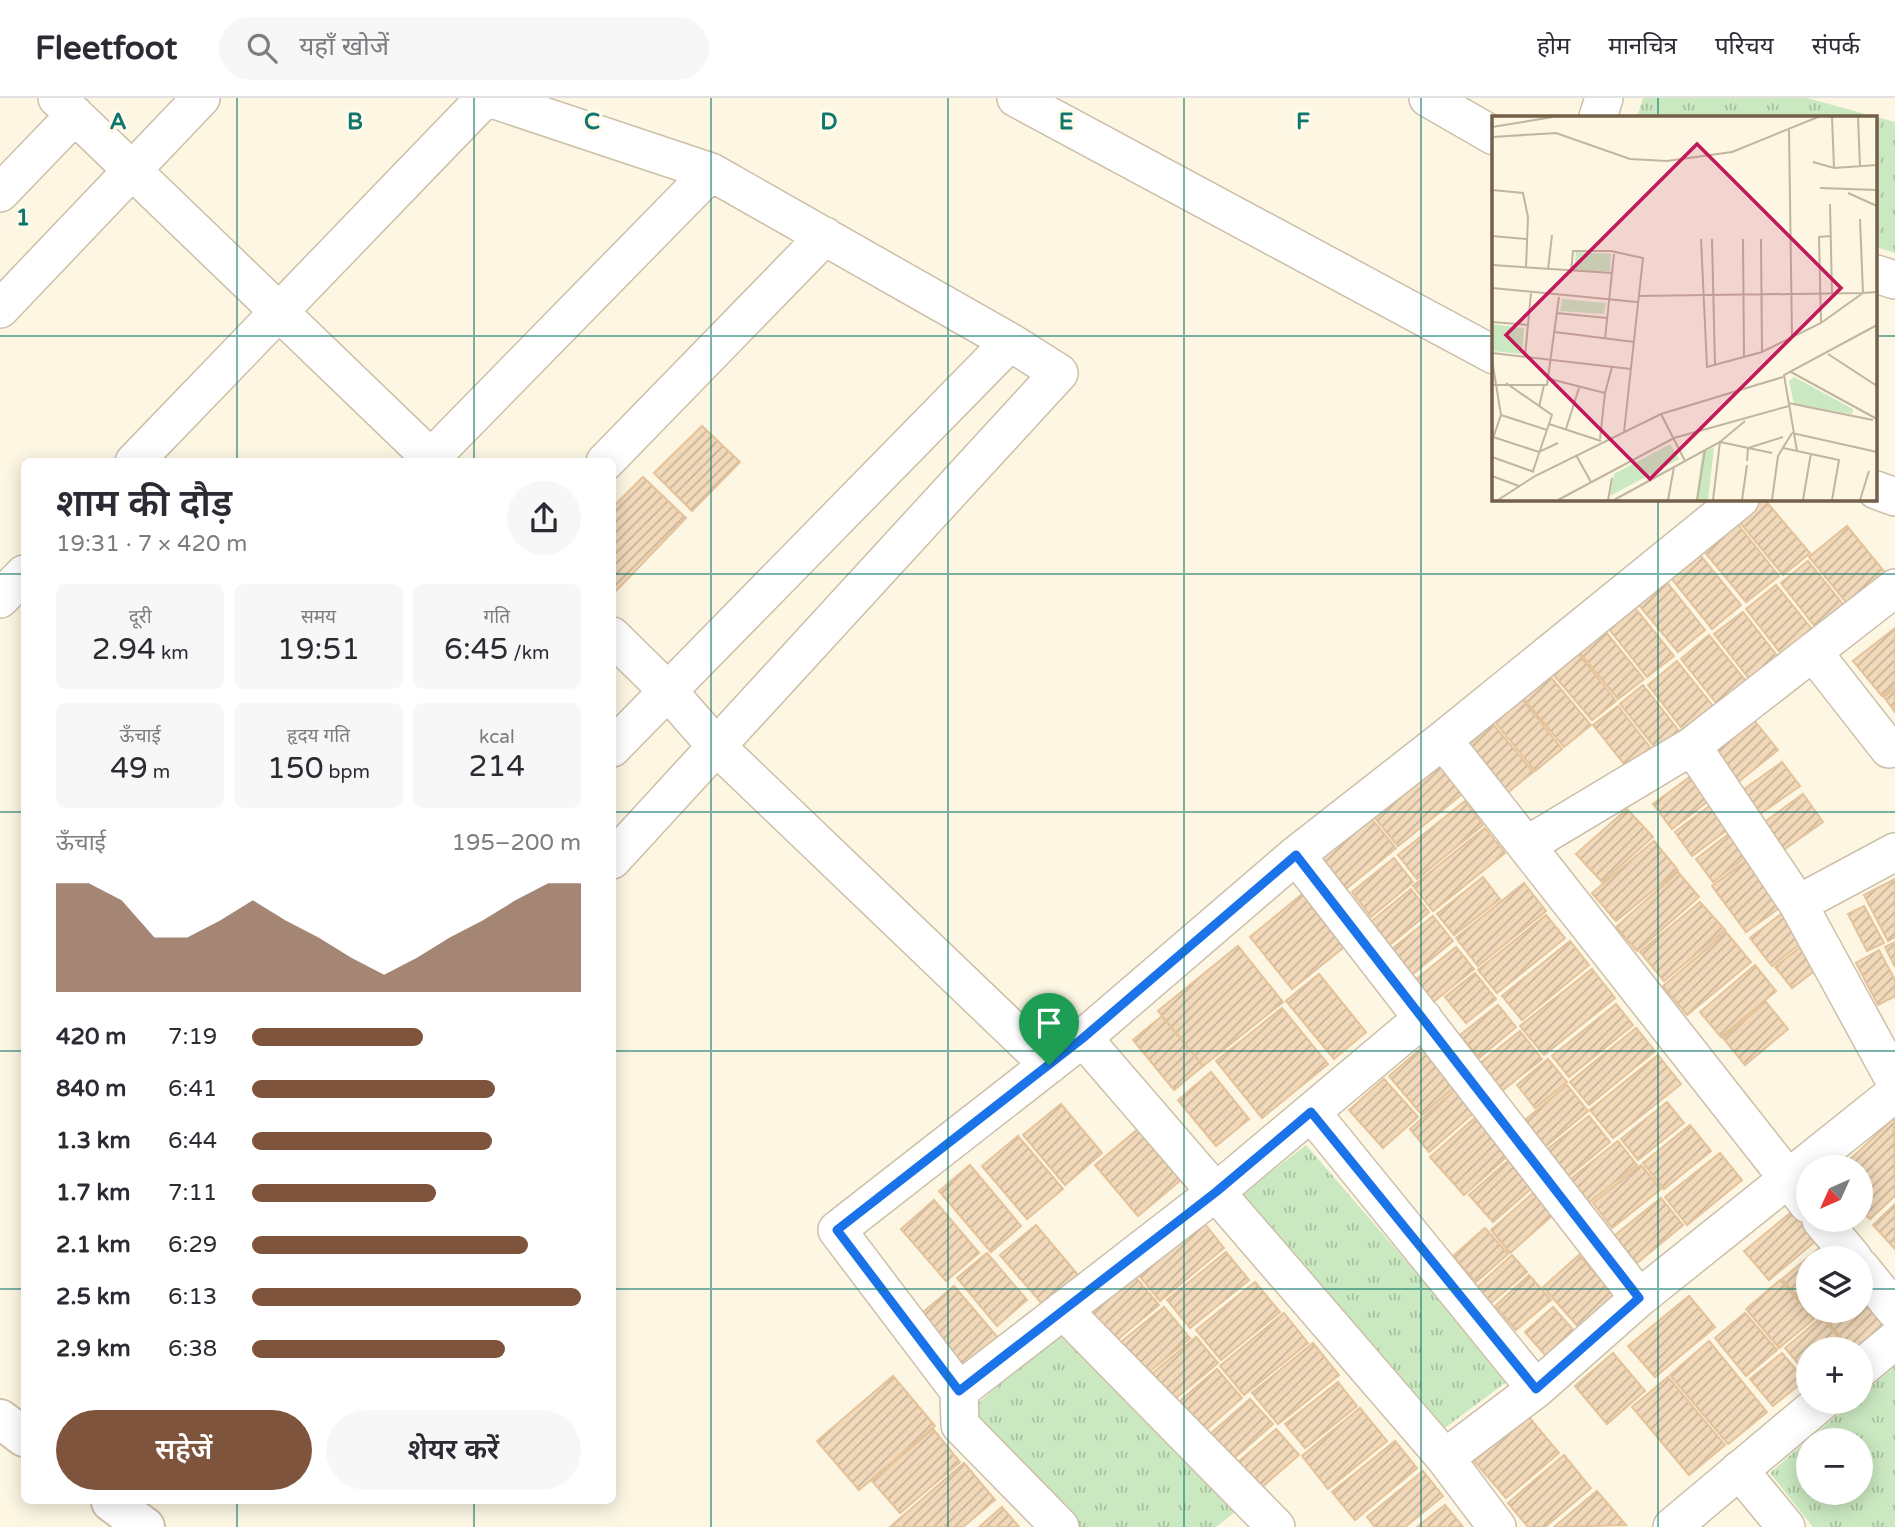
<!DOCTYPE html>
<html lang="hi">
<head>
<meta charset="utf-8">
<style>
	:root { --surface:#fff; --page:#f7f7f7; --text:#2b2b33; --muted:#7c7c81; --line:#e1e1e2; --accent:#7f543c }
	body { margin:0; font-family:"Varela Round","Noto Sans Devanagari",sans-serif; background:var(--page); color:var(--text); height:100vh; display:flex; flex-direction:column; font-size:26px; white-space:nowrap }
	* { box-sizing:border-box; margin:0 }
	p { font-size:23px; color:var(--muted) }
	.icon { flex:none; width:38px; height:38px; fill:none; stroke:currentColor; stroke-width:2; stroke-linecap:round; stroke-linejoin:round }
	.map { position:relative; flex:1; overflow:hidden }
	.side { position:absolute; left:21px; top:360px; width:595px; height:1046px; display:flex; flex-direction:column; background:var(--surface); border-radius:10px; box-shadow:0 4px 18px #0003 }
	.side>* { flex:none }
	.needle { width:46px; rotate:225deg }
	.fabs { position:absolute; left:1796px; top:1057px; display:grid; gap:14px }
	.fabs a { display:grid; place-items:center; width:77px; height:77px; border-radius:50%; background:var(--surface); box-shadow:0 4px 18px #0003; font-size:35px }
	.pin { position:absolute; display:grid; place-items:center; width:60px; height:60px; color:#fff; margin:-72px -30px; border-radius:50% 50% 50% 0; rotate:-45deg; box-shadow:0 0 7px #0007 }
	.pin .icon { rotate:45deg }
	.round { display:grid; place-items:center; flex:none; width:74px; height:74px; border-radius:37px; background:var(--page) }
	.headline { display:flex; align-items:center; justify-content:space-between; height:119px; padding:0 35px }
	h1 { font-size:38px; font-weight:600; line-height:52px }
	.stats { display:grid; grid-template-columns:repeat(3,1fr); gap:10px; height:119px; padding:7px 35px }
	.stats div { display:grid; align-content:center; border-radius:10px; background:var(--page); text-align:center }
	.stats b { font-size:30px; font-weight:600 }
	.stats small { font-size:19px; font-weight:400 }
	.stats p { font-size:19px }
	.chart { height:196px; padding:14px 35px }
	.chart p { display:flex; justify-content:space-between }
	.chart svg { width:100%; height:126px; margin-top:7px; fill:var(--accent); opacity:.7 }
	.primary-button { display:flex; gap:14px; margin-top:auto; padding:14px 35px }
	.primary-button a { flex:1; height:80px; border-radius:42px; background:var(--accent); color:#fff; font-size:28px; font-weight:600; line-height:80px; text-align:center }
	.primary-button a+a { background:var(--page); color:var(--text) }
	ul { padding:0 35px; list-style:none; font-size:23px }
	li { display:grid; grid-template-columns:112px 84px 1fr; align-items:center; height:52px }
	li i { height:18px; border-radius:9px; background:var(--accent) }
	header { display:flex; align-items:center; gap:42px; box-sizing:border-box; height:98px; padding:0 35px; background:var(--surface); border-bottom:2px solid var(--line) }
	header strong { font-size:33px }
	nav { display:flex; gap:38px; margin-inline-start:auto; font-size:24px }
	.search { width:490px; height:63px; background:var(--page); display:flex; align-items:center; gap:18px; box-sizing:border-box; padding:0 24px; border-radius:38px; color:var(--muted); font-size:26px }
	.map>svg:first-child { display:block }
	.grass { fill:url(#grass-tufts) }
	.building { fill:url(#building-hatch); stroke:#e4c39b; stroke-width:2 }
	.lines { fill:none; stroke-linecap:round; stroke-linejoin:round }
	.street-casing { stroke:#cdbfa9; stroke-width:40 }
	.secondary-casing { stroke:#d0c0a7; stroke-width:42 }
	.street { stroke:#fff; stroke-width:37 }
	.secondary { stroke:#fff; stroke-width:38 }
	.route-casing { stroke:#fff; stroke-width:14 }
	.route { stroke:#1a73e8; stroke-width:9 }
	.grid { fill:none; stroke:#0f766e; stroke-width:2; stroke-opacity:0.55 }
	.inset-road { fill:none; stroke:#c2b5a0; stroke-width:2 }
	.view { fill:#c2185b; fill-opacity:0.15; stroke:#c2185b; stroke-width:3.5 }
	.inset-edge { fill:none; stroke:#745f49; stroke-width:3.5 }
	.grid-label { font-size:23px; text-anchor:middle; font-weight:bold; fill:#0f766e; stroke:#fffae9; stroke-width:7; stroke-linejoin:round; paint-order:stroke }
</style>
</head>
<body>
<header>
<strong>Fleetfoot</strong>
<div class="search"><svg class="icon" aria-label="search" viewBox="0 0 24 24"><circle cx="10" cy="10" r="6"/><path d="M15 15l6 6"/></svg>यहाँ खोजें</div>
<nav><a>होम</a><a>मानचित्र</a><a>परिचय</a><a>संपर्क</a></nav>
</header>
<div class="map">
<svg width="1895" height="1429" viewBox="0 0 1895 1429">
	<defs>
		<pattern id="grass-tufts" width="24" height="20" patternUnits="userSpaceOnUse" patternTransform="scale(1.75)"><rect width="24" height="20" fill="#cbe9c1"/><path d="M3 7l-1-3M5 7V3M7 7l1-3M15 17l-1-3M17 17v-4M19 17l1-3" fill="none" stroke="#a9c09f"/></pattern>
		<pattern id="building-hatch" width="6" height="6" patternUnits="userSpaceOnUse" patternTransform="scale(1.75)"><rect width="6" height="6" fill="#f1d9ba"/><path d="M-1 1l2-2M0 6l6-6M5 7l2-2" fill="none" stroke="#c8b399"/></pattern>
	</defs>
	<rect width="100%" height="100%" fill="#fcf6e3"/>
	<path class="grass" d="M1643 0H1807L1895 24V155L1876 149V19H1637Z
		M1306 1047 1509 1282 1442 1332 1243 1096Z
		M1065 1229 1240 1410 1216 1429H1077L970 1312Z
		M1895 1268V1429H1813L1770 1375 1808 1342V1395H1860V1342H1808L1853 1304H1860V1298Z"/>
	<path class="building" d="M702 328 740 364 692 413 654 375Z
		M643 379 686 420 614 495 612 410Z
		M1764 401 1810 455 1783 477 1738 422Z
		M1737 425 1779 478 1746 504 1703 452Z
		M1847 428 1892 483 1854 514 1809 459Z
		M1700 457 1741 507 1712 531 1671 480Z
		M1808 463 1851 516 1823 539 1781 485Z
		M1666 483 1705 532 1678 554 1638 506Z
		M1776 487 1820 541 1789 566 1746 511Z
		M1635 510 1674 558 1647 579 1609 531Z
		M1743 514 1786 569 1758 592 1714 536Z
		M1895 530V587L1882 598 1853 563Z
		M1605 533 1644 581 1618 601 1579 554Z
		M1709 537 1754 593 1725 616 1681 561Z
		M1577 554 1616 603 1592 622 1552 575Z
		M1677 563 1721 618 1691 642 1648 587Z
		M1549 577 1591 627 1564 649 1522 599Z
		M1643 587 1687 643 1664 661 1620 606Z
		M1895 590V614L1884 599Z
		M1522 601 1562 651 1535 673 1495 624Z
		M1618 608 1660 662 1636 681 1593 627Z
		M1754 622 1778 652 1732 689 1708 660Z
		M1493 626 1533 674 1505 697 1466 649Z
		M1443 664 1467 692 1398 748 1374 719Z
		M1782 664 1800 688 1757 718 1740 694Z
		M1698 673 1716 697 1672 731 1653 706Z
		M1803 696 1823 724 1779 755 1759 728Z
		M1465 703 1483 727 1417 781 1398 757Z
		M1716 703 1734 727 1692 758 1675 734Z
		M1627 711 1653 739 1602 784 1576 756Z
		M1370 719 1396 750 1341 795 1315 764Z
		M1485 730 1505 755 1433 813 1413 788Z
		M1734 732 1751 755 1713 784 1696 761Z
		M1654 743 1678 772 1616 823 1592 795Z
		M1751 759 1785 806 1746 834 1712 788Z
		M1394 760 1413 784 1371 819 1352 794Z
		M1678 774 1699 799 1637 853 1616 829Z
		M1483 779 1500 801 1454 837 1437 816Z
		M1895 781V839L1888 843 1864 797Z
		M1524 785 1546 813 1478 868 1456 840Z
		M1411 791 1429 814 1386 850 1367 827Z
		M1306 793 1349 845 1292 891 1250 839Z
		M1700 804 1725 832 1664 883 1640 854Z
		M1864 808 1884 845 1867 853 1848 816Z
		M1785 813 1806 841 1772 868 1750 840Z
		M1546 817 1565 840 1497 895 1478 872Z
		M1433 818 1453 843 1407 881 1387 855Z
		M1726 834 1751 864 1687 917 1663 888Z
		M1570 843 1589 867 1522 922 1502 898Z
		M1808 843 1825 865 1792 890 1775 869Z
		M1895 844V869L1885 849Z
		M1238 848 1283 904 1203 968 1158 913Z
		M1456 849 1474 871 1432 905 1414 883Z
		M1879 852 1895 882V898L1878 907 1856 865Z
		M1755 867 1776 893 1721 939 1700 914Z
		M1592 871 1615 900 1544 957 1520 928Z
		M1475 875 1496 901 1466 925 1445 899Z
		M1319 876 1366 934 1334 961 1286 903Z
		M1766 904 1788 931 1745 967 1723 940Z
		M1616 906 1633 927 1569 979 1552 958Z
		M1498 907 1516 929 1479 960 1460 937Z
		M1282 910 1328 966 1262 1020 1216 963Z
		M1162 918 1203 968 1174 992 1133 942Z
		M1636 930 1655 953 1589 1007 1570 984Z
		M1520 933 1542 961 1502 993 1480 965Z
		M1425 947 1458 986 1422 1017 1389 978Z
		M1658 957 1681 986 1613 1040 1590 1012Z
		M1548 961 1567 984 1535 1010 1517 987Z
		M1211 974 1249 1021 1216 1048 1178 1002Z
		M1384 981 1418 1019 1383 1050 1349 1012Z
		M1567 987 1588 1013 1540 1053 1519 1027Z
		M1456 991 1476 1013 1429 1054 1410 1031Z
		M1667 1004 1684 1025 1638 1062 1621 1041Z
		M1061 1006 1102 1055 1065 1087 1023 1037Z
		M1477 1018 1510 1056 1464 1097 1430 1059Z
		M1589 1018 1610 1044 1565 1081 1544 1054Z
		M1894 1020 1895 1098 1870 1121 1860 1111V1069H1842Z
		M1690 1027 1711 1053 1664 1091 1643 1065Z
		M1138 1031 1181 1082 1138 1118 1095 1067Z
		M1018 1038 1063 1091 1027 1121 982 1068Z
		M1618 1043 1637 1067 1586 1107 1567 1084Z
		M1720 1055 1742 1082 1687 1127 1665 1099Z
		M1509 1062 1533 1089 1493 1124 1469 1097Z
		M970 1067 1021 1128 991 1154 939 1093Z
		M1641 1067 1661 1091 1612 1130 1593 1105Z
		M1533 1095 1553 1117 1510 1155 1491 1132Z
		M1661 1100 1683 1127 1637 1165 1614 1138Z
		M934 1102 979 1155 946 1183 901 1131Z
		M1895 1106V1151L1873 1127Z
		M1800 1107 1824 1136 1769 1182 1744 1153Z
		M1201 1121 1224 1150 1160 1203 1136 1174Z
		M1036 1127 1078 1177 1043 1207 1000 1157Z
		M1485 1130 1508 1156 1476 1184 1453 1158Z
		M1828 1143 1843 1160H1808V1211L1782 1181Z
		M1226 1154 1249 1182 1190 1230 1167 1202Z
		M987 1155 1027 1202 997 1228 957 1180Z
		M1512 1157 1527 1174 1491 1205 1477 1189Z
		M1579 1157 1617 1200 1581 1232 1543 1189Z
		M1132 1175 1159 1207 1111 1247 1084 1214Z
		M1529 1177 1551 1202 1516 1232 1495 1208Z
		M1780 1182 1814 1221 1779 1250 1746 1211Z
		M1255 1184 1280 1214 1221 1262 1196 1232Z
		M1860 1187 1890 1223 1856 1251H1851L1819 1213H1860Z
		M954 1188 999 1241 961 1274 915 1221Z
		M1689 1198 1715 1229 1655 1279 1628 1248Z
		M1164 1209 1190 1240 1142 1280 1116 1248Z
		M1553 1209 1575 1234 1547 1259 1525 1234Z
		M1284 1215 1308 1245 1244 1297 1220 1268Z
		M1745 1215 1777 1252 1746 1278 1715 1240Z
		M1822 1219 1845 1247 1839 1251H1808V1277L1785 1250Z
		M1196 1239 1218 1265 1164 1310 1142 1284Z
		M1709 1243 1767 1314 1728 1346 1670 1277Z
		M1313 1245 1339 1277 1278 1326 1252 1295Z
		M1613 1255 1645 1293 1607 1326 1575 1288Z
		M1782 1255 1805 1282 1773 1308 1750 1281Z
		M1217 1271 1242 1300 1198 1339 1172 1310Z
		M893 1278 935 1328 859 1392 817 1343Z
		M1668 1279 1725 1347 1689 1377 1632 1309Z
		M1338 1284 1357 1308 1305 1350 1285 1326Z
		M1250 1301 1273 1326 1232 1362 1210 1336Z
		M1360 1310 1387 1343 1328 1391 1302 1358Z
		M1528 1318 1559 1355 1506 1400 1474 1363Z
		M933 1331 960 1364 900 1415 872 1383Z
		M1276 1331 1299 1357 1261 1390 1238 1364Z
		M1395 1343 1417 1370 1355 1422 1332 1394Z
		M1564 1357 1591 1390 1545 1429H1528L1508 1405Z
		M964 1365 995 1402 963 1429H890Z
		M1423 1373 1443 1398 1405 1429H1375L1367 1419Z
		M1597 1393 1626 1427 1554 1429Z
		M1445 1407 1463 1429H1417Z
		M1002 1409 1019 1429H979Z"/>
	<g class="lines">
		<defs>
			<path id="street" d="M57 0 435 364
				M489 0 711 74 1010 244 1059 275 612 762
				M1016 0 1494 257
				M1428 0 1494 38
				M1598 19 1604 0
				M0 95 75 17
				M1876 176 1895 182
				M0 211 201 0
				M134 364 485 0
				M427 364 711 74
				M605 364 825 138
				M1876 392 1895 399
				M1895 490 1692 648 1798 806 1895 983
				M0 501 24 476
				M612 538 667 592 717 649 1049 967
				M1813 554 1889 651
				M1443 642 1808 1106
				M612 650 1010 244
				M1527 747 1692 648
				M1296 757 1639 1200
				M1798 806 1895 754
				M1083 940 1445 1360 1497 1429
				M1311 1014 1536 1291
				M1821 1122 1853 1160
				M1860 1169 1895 1212
				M1063 1212 1276 1429
				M1860 1271 1895 1242
				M959 1293 1216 1094 1423 920
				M1445 1360 1536 1291 1639 1200 1895 995
				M1739 1372 1786 1429
				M1060 1429 960 1327 959 1293 837 1132 1083 940 1296 757 1443 642 1740 401
				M1672 1429 1821 1304"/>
			<path id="secondary" d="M0 1321 24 1339
				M111 1404 145 1429"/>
		</defs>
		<use href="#street" class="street-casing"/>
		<use href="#secondary" class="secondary-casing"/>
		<use href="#street" class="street"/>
		<use href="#secondary" class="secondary"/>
	</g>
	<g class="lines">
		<defs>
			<path id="route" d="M1296 757 1639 1200 1536 1291 1311 1014 1216 1094 959 1293 837 1132 1083 940Z"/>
		</defs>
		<use href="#route" class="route-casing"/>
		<use href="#route" class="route"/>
	</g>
	<path class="grid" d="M237 0V364M474 0V364M711 0V1429M948 0V1429M1184 0V1429M1421 0V1429M1658 0V19M0 238H1494M1876 238H1895M1658 401V1429M0 476H24M612 476H1895M0 714H24M612 714H1895M0 953H24M612 953H1895M0 1191H24M612 1191H1808M1860 1191H1895M237 1404V1429M474 1404V1429"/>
	<g transform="translate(1492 18)">
		<rect width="385" height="385" fill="#fcf6e3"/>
		<path d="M84 136 119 138 118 155H82ZM70 183 114 187 112 198 68 195ZM0 208 32 212 30 238 0 235ZM302 261 361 293 360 298 302 288 297 265ZM178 328 187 343 118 380 122 358ZM222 331 216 384H204L210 337Z" fill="#cbe9c1"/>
		<path class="inset-road" d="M340 1 342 52M366 1 368 50M0 11 61 1M297 14 300 221M0 21 64 17 138 43 175 45 240 36 326 1M321 46 342 52 385 49M328 72 385 74M0 74 31 77 36 101 34 152M356 77 385 90M338 88 340 178M0 120 35 123M209 123 215 251 270 236 329 207 371 177 385 176M220 123 223 249M251 123 252 241M269 123 270 236M0 149 120 157M56 154 60 119M79 157 81 135H119L151 142 132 316M0 172 145 186M146 180 371 177 368 103M64 197 115 202M0 206 36 209M329 207 327 121 338 120M63 216 142 226M113 223 122 138M0 237 139 253M336 238 385 270M33 240 39 177M0 244 9 299 0 325M299 256 385 303M58 263 113 277 108 323M14 267 60 299 41 355M0 269H55L67 181M113 277 120 251M296 287 381 304M47 291 52 269M169 298 193 345M9 299 55 314M57 308 109 325M74 313 87 272M300 317 385 336M1 321 47 336 66 327M291 332 305 335 292 259 385 209M305 335 347 344 340 384M84 339 99 366M0 341 42 356M255 345 256 332 291 321M0 360 27 370M6 384 43 360 169 298 291 261M66 384 182 322 297 290M116 384 120 362M122 384 228 326 253 305M176 384 182 351M205 384 213 334M221 384 228 326 280 337M250 384 255 349M280 384 286 340 300 317M311 384 319 337M368 384 377 355"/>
		<path class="view" d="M205 28 349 172 158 363 14 219Z"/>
		<rect width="385" height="385" class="inset-edge"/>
	</g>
	<g class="grid-label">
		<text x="118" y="31">A</text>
		<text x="355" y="31">B</text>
		<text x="592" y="31">C</text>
		<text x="829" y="31">D</text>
		<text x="1066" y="31">E</text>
		<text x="1303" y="31">F</text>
		<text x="23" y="127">1</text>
	</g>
</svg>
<div class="fabs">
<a><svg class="needle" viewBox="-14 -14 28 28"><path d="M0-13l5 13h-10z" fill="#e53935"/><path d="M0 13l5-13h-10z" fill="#7c7c81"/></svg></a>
<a><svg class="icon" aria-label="layers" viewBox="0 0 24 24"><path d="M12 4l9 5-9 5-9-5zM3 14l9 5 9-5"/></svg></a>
<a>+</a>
<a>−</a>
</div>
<div class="pin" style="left:1049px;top:967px;background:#1e9e55"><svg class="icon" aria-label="arrive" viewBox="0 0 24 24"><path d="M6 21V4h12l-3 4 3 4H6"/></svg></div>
<section class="side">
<div class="headline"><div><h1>शाम की दौड़</h1><p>19:31 · 7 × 420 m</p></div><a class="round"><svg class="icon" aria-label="share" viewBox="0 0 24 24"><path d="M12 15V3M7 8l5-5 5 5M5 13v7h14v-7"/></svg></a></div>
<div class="stats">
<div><p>दूरी</p><b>2.94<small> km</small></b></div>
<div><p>समय</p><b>19:51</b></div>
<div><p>गति</p><b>6:45<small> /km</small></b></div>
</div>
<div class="stats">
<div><p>ऊँचाई</p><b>49<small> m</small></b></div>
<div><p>हृदय गति</p><b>150<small> bpm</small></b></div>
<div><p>kcal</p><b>214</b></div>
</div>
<div class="chart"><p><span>ऊँचाई</span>195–200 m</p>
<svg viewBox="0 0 160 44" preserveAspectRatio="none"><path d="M0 44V6L10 6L20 12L30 25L40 25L50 19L60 12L70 19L80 25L90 32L100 38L110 32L120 25L130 19L140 12L150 6L160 6V44z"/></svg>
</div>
<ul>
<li><b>420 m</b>7:19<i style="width:52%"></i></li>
<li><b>840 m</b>6:41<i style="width:74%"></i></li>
<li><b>1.3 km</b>6:44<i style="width:73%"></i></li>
<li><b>1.7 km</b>7:11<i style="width:56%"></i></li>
<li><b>2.1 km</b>6:29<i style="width:84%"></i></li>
<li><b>2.5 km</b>6:13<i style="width:100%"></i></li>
<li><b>2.9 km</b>6:38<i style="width:77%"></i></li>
</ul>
<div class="primary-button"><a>सहेजें</a><a>शेयर करें</a></div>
</section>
</div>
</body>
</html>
